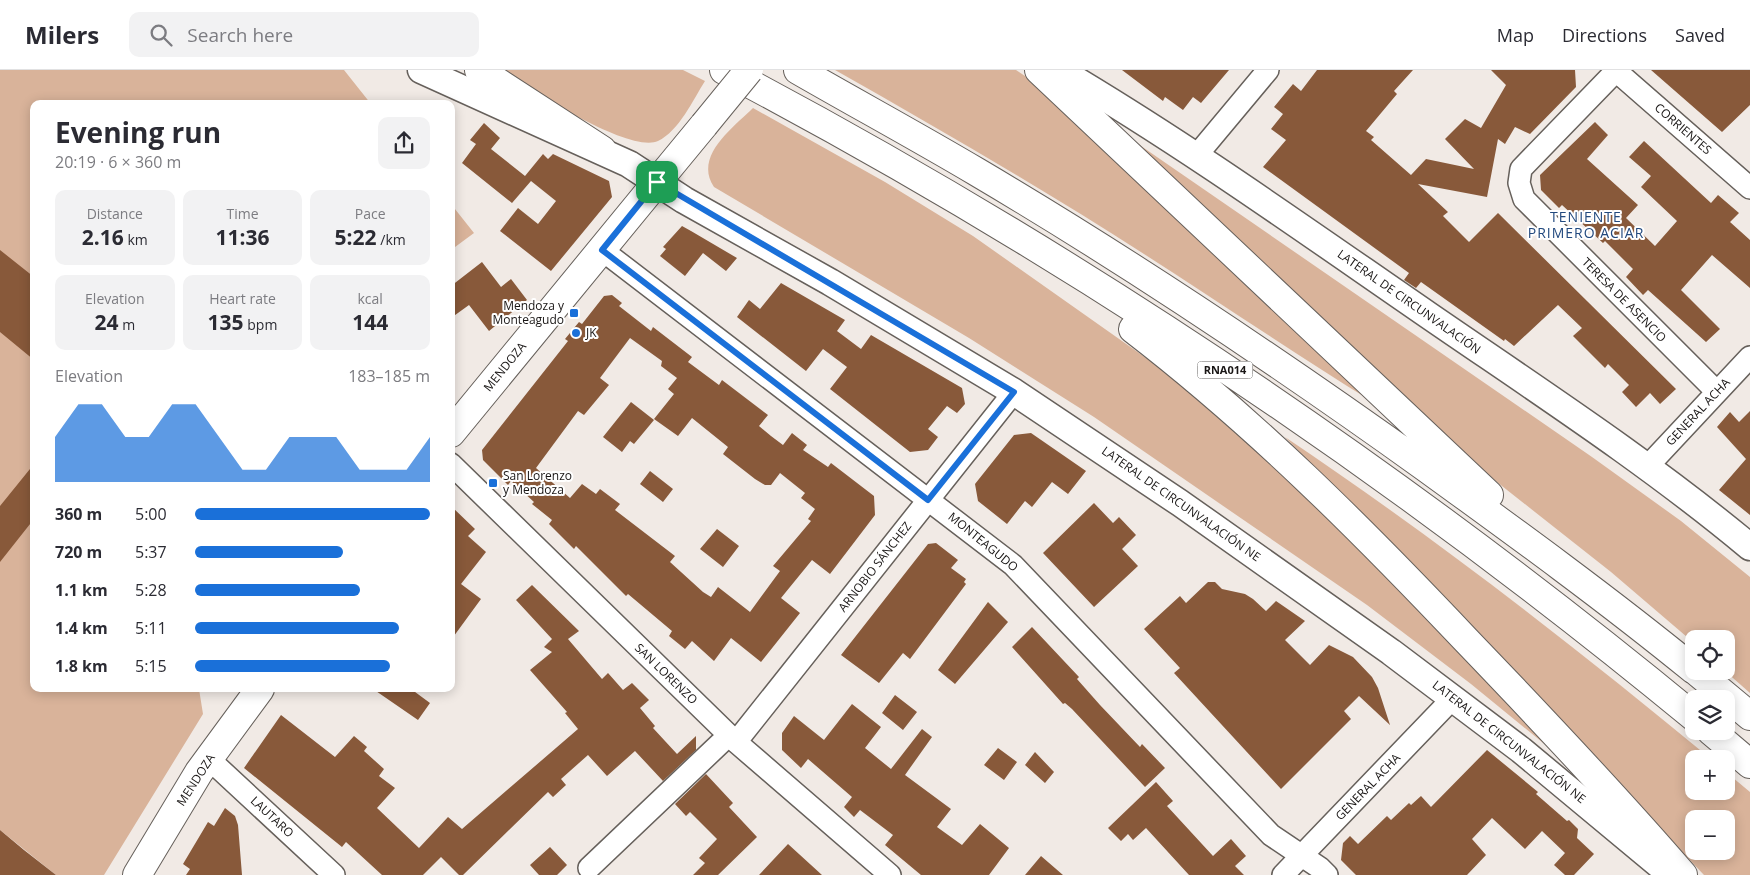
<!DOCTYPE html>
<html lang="en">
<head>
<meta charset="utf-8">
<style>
	:root { --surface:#fff; --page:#f2f2f3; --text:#2b2b33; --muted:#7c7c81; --line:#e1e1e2; --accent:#1a70d9 }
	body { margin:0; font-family:"Open Sans",sans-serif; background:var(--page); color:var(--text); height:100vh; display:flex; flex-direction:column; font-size:19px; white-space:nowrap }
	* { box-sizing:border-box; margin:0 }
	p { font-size:16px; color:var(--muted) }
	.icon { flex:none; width:28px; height:28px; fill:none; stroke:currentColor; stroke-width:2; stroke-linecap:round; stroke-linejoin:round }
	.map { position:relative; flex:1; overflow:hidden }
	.panel { position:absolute; left:30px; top:30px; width:425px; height:592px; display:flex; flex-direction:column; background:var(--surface); border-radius:10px; box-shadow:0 2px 12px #0003 }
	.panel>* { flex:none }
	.fabs { position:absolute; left:1685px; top:560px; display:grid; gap:10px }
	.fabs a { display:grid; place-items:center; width:50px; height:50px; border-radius:10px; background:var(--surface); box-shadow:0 2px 12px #0003; font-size:25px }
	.pin { position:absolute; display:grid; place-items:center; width:42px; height:42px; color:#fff; margin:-21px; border-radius:10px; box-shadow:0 2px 8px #0006 }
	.round { display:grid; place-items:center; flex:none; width:52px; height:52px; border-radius:10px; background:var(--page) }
	.summary { display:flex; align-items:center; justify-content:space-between; height:85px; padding:0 25px }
	h1 { font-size:28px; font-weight:700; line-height:38px }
	.figures { display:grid; grid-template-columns:repeat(3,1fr); gap:8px; height:85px; padding:5px 25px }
	.figures div { display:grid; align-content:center; border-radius:10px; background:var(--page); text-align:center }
	.figures b { font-size:21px; font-weight:700 }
	.figures small { font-size:14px; font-weight:400 }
	.figures p { font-size:14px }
	.chart { height:140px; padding:10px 25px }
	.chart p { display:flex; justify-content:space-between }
	.chart svg { width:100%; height:90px; margin-top:5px; fill:var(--accent); opacity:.7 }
	ul { padding:0 25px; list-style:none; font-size:16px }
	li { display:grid; grid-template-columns:80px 60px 1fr; align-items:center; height:38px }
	li i { height:12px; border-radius:6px; background:var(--accent) }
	header { display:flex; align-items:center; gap:30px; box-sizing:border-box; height:70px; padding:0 25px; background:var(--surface); border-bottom:1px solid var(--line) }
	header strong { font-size:24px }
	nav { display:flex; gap:28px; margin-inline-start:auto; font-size:18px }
	.search { width:350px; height:45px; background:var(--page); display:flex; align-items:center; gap:12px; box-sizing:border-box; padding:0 18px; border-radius:10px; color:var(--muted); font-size:19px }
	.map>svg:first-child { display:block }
	.green { fill:#d9b39a; fill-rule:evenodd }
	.building { fill:#88593a; fill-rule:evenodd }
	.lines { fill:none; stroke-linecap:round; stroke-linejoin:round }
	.minor-casing { stroke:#66605b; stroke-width:24 }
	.tertiary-casing { stroke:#66605b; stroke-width:29 }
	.secondary-casing { stroke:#66605b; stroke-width:30 }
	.primary-casing { stroke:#66605b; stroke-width:30 }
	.motorway-casing { stroke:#66605b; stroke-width:30 }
	.minor { stroke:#fff; stroke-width:21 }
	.tertiary { stroke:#fff; stroke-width:26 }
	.secondary { stroke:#fff; stroke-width:28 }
	.primary { stroke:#fff; stroke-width:28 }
	.motorway { stroke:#fff; stroke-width:28 }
	.primary-bridge-casing { stroke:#66605b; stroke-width:30; stroke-linecap:butt }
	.primary-bridge { stroke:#fff; stroke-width:28 }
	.route-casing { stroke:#fff; stroke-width:10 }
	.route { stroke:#1a70d9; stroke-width:6 }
	.poi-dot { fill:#1a70d9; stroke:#fff; stroke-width:2 }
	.labels { text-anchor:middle; stroke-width:4; stroke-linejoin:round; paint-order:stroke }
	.shield { fill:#fff; stroke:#5e5c5b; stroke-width:1 }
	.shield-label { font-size:11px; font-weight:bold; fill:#191615 }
	.street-label { font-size:12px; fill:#191615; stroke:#fff }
	.poi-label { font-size:12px; fill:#191615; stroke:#fff; text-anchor:start }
	.neighbourhood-label { font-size:14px; letter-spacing:1px; fill:#22497e; stroke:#fff }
</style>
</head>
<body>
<header>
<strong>Milers</strong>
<div class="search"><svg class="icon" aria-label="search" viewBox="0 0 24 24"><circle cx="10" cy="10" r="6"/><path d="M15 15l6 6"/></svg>Search here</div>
<nav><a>Map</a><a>Directions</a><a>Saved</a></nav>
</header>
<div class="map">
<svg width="1750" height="805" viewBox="0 0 1750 805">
	<rect width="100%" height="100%" fill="#f1eae5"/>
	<path class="green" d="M0 0H344L371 34H34V619H199L203 644 104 805H56L0 760Z
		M499 0H683L705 11C693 30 679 61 658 71 629 84 526 17 499 0Z
		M835 0H1016L1028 8 1373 332C1296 285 1221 233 1144 184 1043 119 939 59 835 0Z
		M753 38 885 112 973 166 1156 295 1204 334 1279 400 1349 469 1558 685 1471 614 1367 535 1094 347 969 268 714 117C693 86 734 57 753 38Z
		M1112 56 1592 387 1681 451 1750 507V623L1725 601 1726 569H1694V573L1611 502 1483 401Z
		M451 134 474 163 451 180Z
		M1285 367C1434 467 1573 575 1711 689H1694V721H1726V702L1750 722V805H1704L1489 578ZM1694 749H1726V781H1694Z"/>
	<path class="building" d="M1122 0H1229L1201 33 1193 27 1183 40 1165 27 1163 31Z
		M1317 0H1413L1394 21 1397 24 1366 61 1374 67 1371 70 1411 105 1426 89 1474 99 1445 69 1465 49 1481 58 1506 15 1491 0H1575L1576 17 1530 64 1515 57 1505 74 1498 69 1487 127 1418 114 1448 142 1443 146 1469 172 1498 143 1676 319 1660 334 1650 323 1636 337 1622 322 1629 315 1608 294 1605 298 1573 266 1582 258 1558 235 1514 276 1505 269 1504 271 1421 212 1416 218 1404 210 1409 203 1263 97 1286 70 1271 59 1283 44 1274 37 1293 14 1301 21Z
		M1651 0H1750V35L1722 62Z
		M1595 52 1608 65 1587 89 1638 135 1626 148 1655 176 1677 151 1641 117 1651 106 1629 87 1644 71 1711 133 1718 125 1739 143 1730 152 1750 170V218L1712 185 1681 220 1720 259 1706 272 1648 220 1643 225 1626 207 1633 199 1605 171 1603 173 1562 135 1559 138 1541 120 1540 105Z
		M484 53 500 68 491 79 525 106 543 84 548 89 553 84 609 111 612 127 551 201 500 161 518 138 538 154 556 131 531 111 512 133 462 93 476 74 470 70Z
		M682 156 691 161 737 188 726 201 703 183 685 206 660 186 666 179 663 177Z
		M0 180 34 207V290L0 262Z
		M482 192 501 217 511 209 527 230 489 261 469 235 451 248V216Z
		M781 213 845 250 837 261 861 279 871 265 962 318 965 334 957 343 947 336 928 359 938 367 928 380 910 382 830 319 847 297 823 279 806 301 737 247 749 230 760 239Z
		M612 225 622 233 619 236 651 261 653 257 692 287 688 292 719 315 722 310 768 345 759 356 771 366 783 375 792 363 807 375 803 380 828 397 831 393 874 426 875 445 830 504 812 490 781 528 800 543 761 592 731 568 714 591 692 571 685 579 669 566 672 561 628 524 626 526 576 476 574 479 549 454 552 450 532 434 534 432 511 411 508 415 483 390 482 380 568 271 565 269 579 252 582 254 604 226ZM630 268 662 291 661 296 677 308 668 319 674 324 654 349 678 366 692 348 728 377 723 384 755 409 765 415H771L780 403 805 423 801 428 815 439 808 449 811 451 773 496 780 501 750 542 718 517 711 527 703 522 670 492 675 486 615 440 620 434 600 419 596 424 582 414 570 428 536 398 578 341 584 345 609 315 600 308Z
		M631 332 654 350 634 374 630 371 622 382 603 367Z
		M1750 341V445L1719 420 1746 389 1717 357 1730 342 1739 352Z
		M1031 363 1086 401 1068 424 1052 412 1032 437 1025 431 1007 454 978 431 975 414 1014 365Z
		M34 394V449L0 492V436Z
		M650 401 673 419 663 432 640 414Z
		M1094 433 1113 453 1119 447 1136 465 1122 479 1138 496 1094 537 1043 483Z
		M451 436 475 459 468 466 486 482 461 514 481 529 451 570Z
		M717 459 739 476 723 497 700 479Z
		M936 473 958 490 951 498 966 509 964 512 966 514 910 589 903 583 879 613 841 585 928 474Z
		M1208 512H1215L1222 519 1245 524 1253 529 1266 541 1276 531 1305 551 1285 570 1310 595 1329 575 1353 587 1372 607 1378 618 1390 655 1359 626 1344 641 1351 649 1281 719 1174 603 1180 598 1144 559 1180 526 1186 533Z
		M532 515 579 561 568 569 602 609 608 603 623 620 632 613 649 630 640 638 655 656 653 658 677 684 696 666V680L663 711 635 681 607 706 588 685 561 709 566 715 553 727 548 722 463 805H459L441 787 423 805H382L346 772 342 777 244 698 281 645 335 687 354 666 367 677 364 681 384 699 379 706 395 718 377 738 419 778 448 747 462 759 578 659 565 643 567 642 530 600 552 582 544 577 552 569 516 530Z
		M988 532 1008 552 955 614 938 600Z
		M1032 557 1079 607 1077 609 1100 635 1140 677 1142 674 1165 698 1145 717 1072 639 1065 633 1063 634 1012 577Z
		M373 619H411L430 633 418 650Z
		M895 625 917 642 903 660 882 643Z
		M852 634 881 657 865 678 891 699 922 659 932 667 905 705 951 739 937 757 962 775 980 754 1009 778 989 805H921L885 775 893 765 860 740 854 747 844 737 852 727 808 689 801 698 782 680V663L794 646 824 670Z
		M998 678 1017 692 1004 710 984 695Z
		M1487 680 1538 722 1536 724 1567 751 1569 750 1578 759 1577 768 1594 784 1574 805H1565L1554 795 1565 783 1542 761 1525 779 1492 748 1472 769 1486 785 1467 805H1356L1341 790 1343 773 1350 766 1358 774 1387 746 1391 750 1409 733 1411 735 1421 726 1431 737Z
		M1035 682 1054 702 1045 713 1025 695Z
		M706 704 733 733 729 737 757 767 718 805H693L705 793 699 788 717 769 690 742 686 746 675 734Z
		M1156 712 1173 731 1167 736 1213 786 1231 769 1246 786 1235 796 1244 805H1189L1146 758 1133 770 1128 764 1121 771 1108 758Z
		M225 738 235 746 238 755 242 805H186L190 799 183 794 208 752 214 756Z
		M0 760 24 780 56 805H0Z
		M788 774 822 805H759Z
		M550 777 567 795 557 805H539L530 795Z
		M1041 786 1063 805H1025Z"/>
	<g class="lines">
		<defs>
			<path id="minor" d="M1615 0 1750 118
				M1616 1 1521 99 1519 113 1524 129 1717 322
				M1197 85 1268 0
				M602 180 1013 495 1271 765 1320 798 1327 805
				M451 394 736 672 890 805
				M1647 397 1750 287
				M736 672 1014 322
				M209 689 334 805
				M589 798 729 665
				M1283 805 1453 628"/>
			<path id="tertiary" d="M421 0 629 94 684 130 830 212 1014 322 1180 433 1391 582 1521 680 1669 803
				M1059 0C1186 75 1306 161 1428 245 1537 320 1648 392 1750 477"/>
			<path id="secondary" d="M451 363 657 112
				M137 805 199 702 260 619"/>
			<path id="primary" d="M657 112 704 55"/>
			<path id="motorway" d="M479 0 602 80
				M724 0C1068 181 1394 400 1694 647
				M798 0C857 34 918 67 977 102 1131 193 1280 293 1425 397 1516 463 1607 529 1694 600
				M1039 0 1489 425
				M1133 259C1254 352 1361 459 1466 570 1540 647 1613 724 1683 805
				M1696 601 1750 646
				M1711 661 1750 694"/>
		</defs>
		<use href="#minor" class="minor-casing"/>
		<use href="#tertiary" class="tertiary-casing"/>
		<use href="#secondary" class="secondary-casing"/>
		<use href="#primary" class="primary-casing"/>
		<use href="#motorway" class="motorway-casing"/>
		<use href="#minor" class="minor"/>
		<use href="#tertiary" class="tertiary"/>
		<use href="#secondary" class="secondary"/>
		<use href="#primary" class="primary"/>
		<use href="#motorway" class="motorway"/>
		<defs>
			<path id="primary-bridge" d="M704 55 749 0"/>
		</defs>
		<use href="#primary-bridge" class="primary-bridge-casing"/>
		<use href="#primary-bridge" class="primary-bridge"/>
	</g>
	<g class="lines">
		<defs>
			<path id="route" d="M657 112 1014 322 928 430 602 180Z"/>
		</defs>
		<use href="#route" class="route-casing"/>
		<use href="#route" class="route"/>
	</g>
	<g class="poi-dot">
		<rect x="569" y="238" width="10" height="10" rx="2.5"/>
		<circle cx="576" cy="263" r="5"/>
		<rect x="488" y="408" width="10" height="10" rx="2.5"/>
	</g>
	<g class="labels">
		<rect class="shield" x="1197.5" y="291.5" width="55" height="17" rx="4"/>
		<g class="shield-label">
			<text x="1225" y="304">RNA014</text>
		</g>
		<g class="street-label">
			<text transform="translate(1683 59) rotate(41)" y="4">CORRIENTES</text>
			<text transform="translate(1624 230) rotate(45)" y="4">TERESA DE ASENCIO</text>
			<text transform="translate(1409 232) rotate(35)" y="4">LATERAL DE CIRCUNVALACIÓN</text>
			<text transform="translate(505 297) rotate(-51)" y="4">MENDOZA</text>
			<text transform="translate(1698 342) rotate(-47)" y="4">GENERAL ACHA</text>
			<text transform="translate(1181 434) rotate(35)" y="4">LATERAL DE CIRCUNVALACIÓN NE</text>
			<text transform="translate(983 472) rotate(39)" y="4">MONTEAGUDO</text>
			<text transform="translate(875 497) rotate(-52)" y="4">ARNOBIO SÁNCHEZ</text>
			<text transform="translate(666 604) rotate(44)" y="4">SAN LORENZO</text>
			<text transform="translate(1509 672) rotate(38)" y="4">LATERAL DE CIRCUNVALACIÓN NE</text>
			<text transform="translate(196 710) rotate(-57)" y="4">MENDOZA</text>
			<text transform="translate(1368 717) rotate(-46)" y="4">GENERAL ACHA</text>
			<text transform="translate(272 747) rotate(43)" y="4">LAUTARO</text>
		</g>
		<g class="poi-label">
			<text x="564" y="240" text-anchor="end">Mendoza y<tspan x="564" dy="14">Monteagudo</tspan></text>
			<text x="586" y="267">JK</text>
			<text x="503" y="410">San Lorenzo<tspan x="503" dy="14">y Mendoza</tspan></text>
		</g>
		<g class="neighbourhood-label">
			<text x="1586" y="152">TENIENTE<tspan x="1586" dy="16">PRIMERO ACIAR</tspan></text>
		</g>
	</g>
</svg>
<div class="fabs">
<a><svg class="icon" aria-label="locate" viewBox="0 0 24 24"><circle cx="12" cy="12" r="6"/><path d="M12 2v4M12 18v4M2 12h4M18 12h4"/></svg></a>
<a><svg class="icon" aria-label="layers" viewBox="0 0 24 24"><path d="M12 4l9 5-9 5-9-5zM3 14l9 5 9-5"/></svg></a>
<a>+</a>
<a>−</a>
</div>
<div class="pin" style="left:657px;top:112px;background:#1e9e55"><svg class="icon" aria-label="arrive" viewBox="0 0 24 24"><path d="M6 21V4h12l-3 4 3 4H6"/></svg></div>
<section class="panel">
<div class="summary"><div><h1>Evening run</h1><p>20:19 · 6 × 360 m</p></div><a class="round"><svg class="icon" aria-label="share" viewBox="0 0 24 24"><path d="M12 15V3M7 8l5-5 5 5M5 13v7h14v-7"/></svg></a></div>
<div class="figures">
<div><p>Distance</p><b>2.16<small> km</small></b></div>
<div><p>Time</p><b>11:36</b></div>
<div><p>Pace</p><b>5:22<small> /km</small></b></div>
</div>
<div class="figures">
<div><p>Elevation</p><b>24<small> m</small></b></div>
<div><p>Heart rate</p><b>135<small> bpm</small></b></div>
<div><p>kcal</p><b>144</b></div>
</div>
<div class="chart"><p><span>Elevation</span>183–185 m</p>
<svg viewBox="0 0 160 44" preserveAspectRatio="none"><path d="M0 44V22L10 6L20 6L30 22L40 22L50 6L60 6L70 22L80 38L90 38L100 22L110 22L120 22L130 38L140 38L150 38L160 22V44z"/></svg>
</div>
<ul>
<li><b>360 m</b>5:00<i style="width:100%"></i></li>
<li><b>720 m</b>5:37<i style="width:63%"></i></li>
<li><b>1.1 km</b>5:28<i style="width:70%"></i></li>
<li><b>1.4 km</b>5:11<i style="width:87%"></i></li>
<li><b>1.8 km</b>5:15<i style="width:83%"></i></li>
</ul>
</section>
</div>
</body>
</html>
